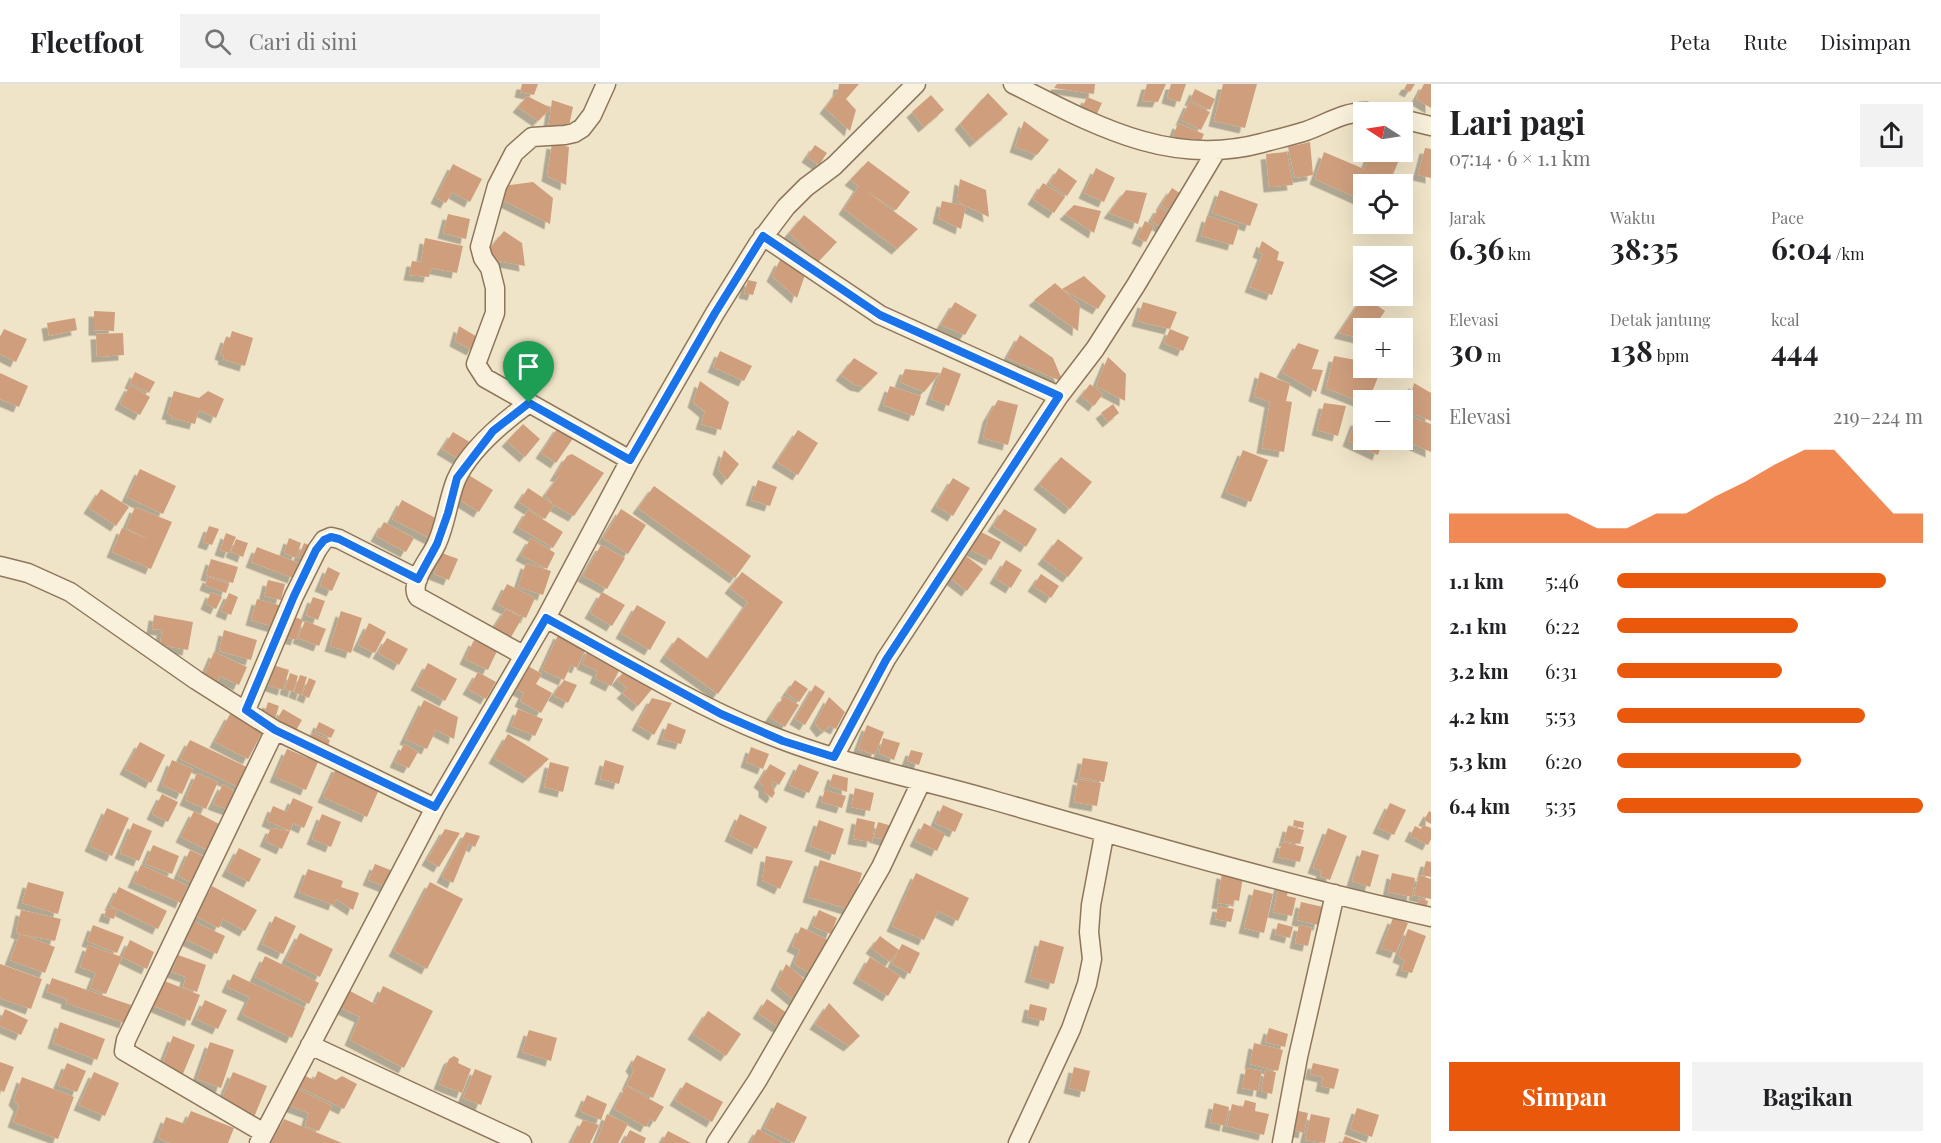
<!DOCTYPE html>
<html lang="id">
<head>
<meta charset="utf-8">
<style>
	:root { --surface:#fff; --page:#f2f2f2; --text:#202124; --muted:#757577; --line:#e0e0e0; --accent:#ea580c }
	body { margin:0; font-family:"Playfair Display",serif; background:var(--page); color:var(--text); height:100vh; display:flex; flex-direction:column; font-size:22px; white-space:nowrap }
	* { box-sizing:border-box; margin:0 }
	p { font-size:20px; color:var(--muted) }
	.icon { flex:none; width:33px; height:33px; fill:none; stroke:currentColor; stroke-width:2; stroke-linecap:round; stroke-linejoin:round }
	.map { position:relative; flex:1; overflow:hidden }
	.details { display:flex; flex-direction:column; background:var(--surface); width:510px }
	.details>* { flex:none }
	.needle { width:39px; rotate:282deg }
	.fabs { position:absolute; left:1353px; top:18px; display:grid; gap:12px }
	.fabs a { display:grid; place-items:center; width:60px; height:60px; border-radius:0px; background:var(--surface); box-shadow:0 6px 24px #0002; font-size:30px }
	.pin { position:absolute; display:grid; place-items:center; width:51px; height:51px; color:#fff; margin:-62px -26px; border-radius:50% 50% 50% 0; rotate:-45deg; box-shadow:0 0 6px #0007 }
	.pin .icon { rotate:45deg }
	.round { display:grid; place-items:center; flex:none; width:63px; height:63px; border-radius:0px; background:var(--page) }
	.headline { display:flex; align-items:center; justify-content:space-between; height:102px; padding:0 18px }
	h1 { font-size:33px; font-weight:700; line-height:45px }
	.metrics { display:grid; grid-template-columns:repeat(3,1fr); gap:9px; height:102px; padding:6px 18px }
	.metrics div { display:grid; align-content:center }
	.metrics b { font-size:30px; font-weight:700 }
	.metrics small { font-size:16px; font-weight:400 }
	.metrics p { font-size:16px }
	.chart { height:168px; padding:12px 18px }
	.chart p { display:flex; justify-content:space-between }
	.chart svg { width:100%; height:108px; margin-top:6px; fill:var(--accent); opacity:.7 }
	.button { display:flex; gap:12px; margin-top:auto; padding:12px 18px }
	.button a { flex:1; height:69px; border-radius:0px; background:var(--accent); color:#fff; font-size:24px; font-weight:700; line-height:69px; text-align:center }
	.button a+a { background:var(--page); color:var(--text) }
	ul { padding:0 18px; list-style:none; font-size:20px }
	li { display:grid; grid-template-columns:96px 72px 1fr; align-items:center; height:45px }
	li i { height:15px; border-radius:8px; background:var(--accent) }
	header { display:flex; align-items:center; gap:36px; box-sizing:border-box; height:84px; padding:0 30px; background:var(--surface); border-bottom:2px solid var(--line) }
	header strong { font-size:28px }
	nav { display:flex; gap:33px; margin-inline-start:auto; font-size:21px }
	.search { width:420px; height:54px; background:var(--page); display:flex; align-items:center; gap:15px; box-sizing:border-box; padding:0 21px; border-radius:0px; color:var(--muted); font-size:22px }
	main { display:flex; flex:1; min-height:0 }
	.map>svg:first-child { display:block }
	.building { fill:#cf9f7d; filter:url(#shadow) }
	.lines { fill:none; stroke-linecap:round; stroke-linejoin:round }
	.minor-casing { stroke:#8d765c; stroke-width:21 }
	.minor { stroke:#faf1dc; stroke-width:18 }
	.route-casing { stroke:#fff; stroke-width:12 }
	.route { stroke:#1a73e8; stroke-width:8 }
</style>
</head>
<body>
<header>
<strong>Fleetfoot</strong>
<div class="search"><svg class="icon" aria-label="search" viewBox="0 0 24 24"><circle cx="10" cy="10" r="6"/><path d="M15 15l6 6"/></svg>Cari di sini</div>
<nav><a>Peta</a><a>Rute</a><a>Disimpan</a></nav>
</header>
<main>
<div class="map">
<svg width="1431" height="1059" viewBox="0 0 1431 1059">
	<defs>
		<filter id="shadow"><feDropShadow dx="-5.5" dy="5.5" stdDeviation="0" flood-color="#0004"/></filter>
	</defs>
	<rect width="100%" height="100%" fill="#f0e4c8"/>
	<path class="building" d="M522 0H538L534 11 520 8Z
		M839 0H859L846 15 856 26 850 47 825 24 838 7Z
		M1057 0H1095L1094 10 1054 4Z
		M1147 0H1166L1158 18 1142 17Z
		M1171 0H1186L1180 18 1167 14Z
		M1223 0H1257L1245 44 1214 37Z
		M1407 0H1415L1410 8 1404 5Z
		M1424 0H1431V24L1416 15Z
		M1195 5 1215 15 1210 26 1190 16Z
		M988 9 1008 30 975 58 960 40Z
		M931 11 944 26 924 43 912 28Z
		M527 12 551 24 552 16 573 23 568 47 548 45 551 24 538 37 518 23Z
		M1087 13 1102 19 1096 32 1081 26Z
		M1189 18 1210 28 1201 46 1181 36Z
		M1024 37 1049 56 1037 71 1015 63Z
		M1178 39 1204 50 1198 64 1172 55Z
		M1310 58 1313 91 1295 94 1288 63Z
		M1402 58 1406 59 1389 100H1364V117L1315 95 1324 68 1364 85 1371 68H1402Z
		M552 59 569 63 566 101 547 92Z
		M815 61 827 69 819 81 807 73Z
		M1425 64 1431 65V94L1418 91Z
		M1287 68 1293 101 1269 103 1266 70Z
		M868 77 910 108 896 126 866 107 918 145 897 165 844 125 859 102 850 96Z
		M453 80 482 95 470 118 452 108 446 119 436 114Z
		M1059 84 1077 97 1067 112 1049 99Z
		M1096 84 1115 94 1104 118 1084 109Z
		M960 95 986 106 989 133 966 122 961 145 938 134 942 117 966 122 957 117Z
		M533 98 553 114 550 140 500 115 502 102Z
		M1043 99 1065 113 1054 129 1033 115Z
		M1172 104 1186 113 1176 130 1161 121Z
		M1126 106 1147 109 1138 140 1109 129Z
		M1220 106 1258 120 1250 142 1212 129Z
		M1074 121 1101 127 1094 149 1065 130Z
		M1159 123 1173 131 1165 145 1151 137Z
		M448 130 470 135 466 155 443 149Z
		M804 131 837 158 818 178 789 149Z
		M1207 132 1239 142 1233 161 1201 152Z
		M1145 137 1154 142 1146 158 1137 154Z
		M504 147 522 159 525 182 494 176 490 164Z
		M425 154 463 162 457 189 431 184 429 193 409 191 412 177 421 178Z
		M1262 157 1279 168 1277 176 1284 178 1272 211 1250 203 1263 170 1258 168Z
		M780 176 805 191 797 214 772 192Z
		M1084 192 1106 212 1098 225 1062 205Z
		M748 196 757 198 753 211 744 209Z
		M1055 199 1080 221 1078 247 1034 216Z
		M1364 212 1385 227 1378 237 1391 244H1373L1378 237 1372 244H1364V255L1339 249Z
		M955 218 977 231 965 251 941 241Z
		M1143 218 1177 228 1170 245 1189 253 1183 267 1164 259 1170 245 1137 237Z
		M94 227 115 228 114 247 94 246Z
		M75 234 77 246 49 252 47 239Z
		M459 242 479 254 472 266 455 257Z
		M4 245 27 255 16 278 0 270V253Z
		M232 247 253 254 245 282 223 275 224 272 220 270 226 253 230 254Z
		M123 249 124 271 97 273 96 250Z
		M1020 251 1053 274 1063 298 1007 274Z
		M1298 259 1319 266 1312 285 1323 286 1316 308 1282 288Z
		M720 267 752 282 744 297 713 283Z
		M1334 272 1356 276 1355 281 1367 284 1378 293 1372 308 1393 316H1364V319L1326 304Z
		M1108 273 1126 290 1125 317 1096 302Z
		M854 274 878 289 864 303 855 301 841 291Z
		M943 283 961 290 949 322 931 315Z
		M905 285 940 289 924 308 900 298Z
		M135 288 155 298 149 309 130 299Z
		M1260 288 1290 300 1286 317 1292 318 1284 368 1262 364 1270 318 1254 312Z
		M0 289 28 302 19 323 0 315Z
		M700 297 729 318 721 346 701 340 705 328 693 318Z
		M1414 299 1431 309V337L1407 327Z
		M1090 300 1103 310 1094 322 1081 312Z
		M130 301 150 313 140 331 120 320Z
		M890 302 921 312 914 332 883 321Z
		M174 307 199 314 208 307 224 315 216 334 199 326 195 340 171 334 172 331 167 330Z
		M998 316 1018 321 1008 361 983 354 988 333Z
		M1324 319 1346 322 1338 352 1317 346Z
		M1113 320 1119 329 1108 338 1101 329Z
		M1404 330 1431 340V368L1402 355Z
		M1356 336 1364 338V356H1383L1378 371 1348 357Z
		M523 340 540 355 525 373 507 357Z
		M559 342 574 353 556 379 541 369Z
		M798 346 818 359 798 391 777 378Z
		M453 348 473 360 462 377 442 365Z
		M724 366 739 380 727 396 718 385Z
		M1243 366 1268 376 1251 418 1226 408Z
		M572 370 604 389 574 432 554 421 545 435 519 418 528 404 554 421 545 411 559 392H555L567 372Z
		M1061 373 1092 398 1070 425 1039 400Z
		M140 385 176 402 163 430 127 413Z
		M467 390 493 406 479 428 455 413Z
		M953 394 970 404 953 432 936 422Z
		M758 396 777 403 770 422 751 416Z
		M654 402 751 472 735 494 638 424Z
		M101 405 129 423 116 442 89 424Z
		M402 416 441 437 431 455 392 435Z
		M135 423 172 438 151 485 112 468 122 444 150 456 126 444Z
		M621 425 646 441 628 470 603 454Z
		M1004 425 1037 445 1026 463 993 442Z
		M528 426 563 448 553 464 518 443Z
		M384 438 414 454 406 468 376 452Z
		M209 442 219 445 212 461 203 458Z
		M979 447 1001 458 991 476 969 465Z
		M226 449 236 453 229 469 220 466Z
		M289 454 301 459 296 474 284 469Z
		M531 454 555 469 547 485 521 471Z
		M236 455 248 459 243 473 231 468Z
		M1058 455 1083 474 1068 493 1043 475Z
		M304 459 311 462 305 476 298 473Z
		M601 461 625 474 607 505 583 492Z
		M257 463 299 479 293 494 251 478Z
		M442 469 458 475 449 496 434 490Z
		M965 471 983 485 967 507 949 493Z
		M211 475 238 483 233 499 206 491Z
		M1006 476 1022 486 1011 504 995 494Z
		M526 479 551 487 543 511 518 503Z
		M328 483 340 489 332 507 320 502Z
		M742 488 783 518 718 610 665 572 678 553 708 575 748 518 730 504Z
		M1041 490 1059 502 1051 514 1033 502Z
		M208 493 229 500 226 509 205 501Z
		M268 496 285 500 281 516 264 512Z
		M507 500 535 514 526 534 497 520Z
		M211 508 222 513 216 525 206 520Z
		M602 508 625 521 612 542 590 529Z
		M229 509 238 513 231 531 221 527Z
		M313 513 325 517 318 536 306 531Z
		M257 515 282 522 275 543 251 536Z
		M637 521 666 538 650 566 621 549Z
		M506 525 522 534 510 555 493 545Z
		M341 527 362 534 351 569 330 562Z
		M154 531 193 538 188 566 160 561 162 546 152 545Z
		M289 531 303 536 296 556 283 552Z
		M305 537 326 545 319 562 298 554Z
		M369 539 386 548 375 569 358 561Z
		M224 546 257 556 251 576 219 567Z
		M559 549 587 562 577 584 571 581 564 596 542 586Z
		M387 554 408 565 399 581 378 569Z
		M474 556 497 567 488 586 465 575Z
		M589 563 621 583 611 602 595 594 598 587 582 580Z
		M214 568 247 583 239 601 220 592 214 606 202 596Z
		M428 579 457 595 445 617 416 601Z
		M273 581 289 586 283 606 268 601Z
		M528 582 542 590 536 600 552 609 541 629 520 617 524 609 516 605Z
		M624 587 634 595 637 591 653 604 638 622 622 609 627 604 617 596Z
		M478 588 496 598 486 615 468 605Z
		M290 589 298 592 293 608 285 605Z
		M300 591 307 593 301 611 294 608Z
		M309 594 316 597 309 614 302 611Z
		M564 596 577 601 568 619 553 611Z
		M795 596 808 605 799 618 786 609Z
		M815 601 825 608 805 641 795 635Z
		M784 612 799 621 785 643 770 633Z
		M829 613 845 628 836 645 830 642 822 648 815 639Z
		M652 614 672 619 654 651 637 641Z
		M424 616 458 633 454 655 436 646 427 665 405 655Z
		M268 618 279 622 274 638 263 634Z
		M283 625 302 636 294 650 275 639Z
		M518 625 543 635 535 652 511 642Z
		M230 630 263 647 248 675 215 658Z
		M319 638 335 646 331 654 315 647Z
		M668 639 686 646 681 660 662 655Z
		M867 641 884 648 875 671 858 665Z
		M312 649 330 656 326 667 308 659Z
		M508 650 549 675 528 694 494 674Z
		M883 654 900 659 894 676 879 669Z
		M190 656 251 685 242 705 180 675Z
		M140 658 165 671 151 699 125 685Z
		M404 660 418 668 409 684 395 678Z
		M751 663 769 670 763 685 746 678Z
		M287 665 318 678 306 706 275 693Z
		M911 666 923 669 919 681 907 677Z
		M1083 674 1108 678 1104 698 1079 693Z
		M172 676 193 685 182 710 162 701Z
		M605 676 624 682 619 700 600 695Z
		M550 678 569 683 563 708 544 703Z
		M770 680 786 689 779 701 773 697 772 701 775 709 772 714 764 708V702L759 698Z
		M799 680 819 688 809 709 789 701Z
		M337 682 381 701 367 733 323 713Z
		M197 689 218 698 206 725 185 716Z
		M833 690 848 694 847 708 829 702Z
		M1078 695 1101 699 1097 722 1074 718Z
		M223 700 239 710 232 727 213 720Z
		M855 704 874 709 870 727 851 723Z
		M825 706 846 712 842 724 821 718Z
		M162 710 178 718 168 738 152 730Z
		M293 714 313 723 304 744 293 739 290 747 267 737 273 722 287 728Z
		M1390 719 1406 726 1394 751 1378 744Z
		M943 721 963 730 955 748 935 739Z
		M107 724 129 734 112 772 90 762Z
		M194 727 225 743 213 769 181 753Z
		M1429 727 1431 728V740L1424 736Z
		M322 730 341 738 331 763 312 755Z
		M740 730 767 743 757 765 730 752Z
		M857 734 875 738 872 758 853 755Z
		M819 736 844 745 835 771 810 762Z
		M1294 736 1304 738 1303 744 1293 742Z
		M878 738 892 742 888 757 874 753Z
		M133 739 152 747 139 777 120 769Z
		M924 739 945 750 937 767 915 757Z
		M1423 741 1431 744V755L1428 761 1410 752 1415 742 1421 745Z
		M1288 742 1304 746 1300 760 1284 757Z
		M271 744 290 747 282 765 265 757Z
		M1328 744 1347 752 1330 796 1320 792 1322 787 1313 784Z
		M445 745 460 749 439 783 427 776Z
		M466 748 480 752 475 763 469 760 453 799 442 793Z
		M1282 758 1304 763 1300 778 1278 773Z
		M153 761 179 772 172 790 145 780Z
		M239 764 261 775 249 798 227 787Z
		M190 766 209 775 196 801 178 792Z
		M1362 766 1379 771 1370 803 1352 797Z
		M766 772 793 777 780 805 762 796Z
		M820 776 862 789 851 826 808 813Z
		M1426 777 1431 778V793L1422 791Z
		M375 780 393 787 386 803 368 796Z
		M141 781 188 802 181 819 133 798Z
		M308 785 343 797 341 803 359 809 353 826 336 815 334 821 299 808Z
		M916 789 969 814 958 837 938 827 924 856 892 842Z
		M1222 789 1243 793 1239 817 1234 816 1233 821 1217 819Z
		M1392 789 1415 794 1412 813 1388 808Z
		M1419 791 1431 795V815L1414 811Z
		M28 798 64 808 58 830 22 819Z
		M430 798 463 815 427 885 394 867Z
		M1280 799 1289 801 1287 812 1296 814 1292 832 1273 828Z
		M212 802 257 826 245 847 223 835 219 844 197 833Z
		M119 803 167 827 158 845 117 825 114 835 104 832 107 824 117 825 110 821Z
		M1254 805 1273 810 1264 849 1244 844Z
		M1419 814 1428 817 1426 825 1417 822Z
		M1301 818 1323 823 1319 841 1297 836Z
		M1218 822 1234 825 1231 838 1215 835Z
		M21 826 61 835 55 857 20 850 55 863 45 889 10 876 20 850 16 848Z
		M819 826 837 834 831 850 812 842Z
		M275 832 296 842 283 870 262 860Z
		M1393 834 1408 839 1396 869 1381 864Z
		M193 837 225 852 217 870 185 855Z
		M1278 839 1293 843 1290 854 1275 850Z
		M93 841 124 853 117 869 87 857Z
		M1299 841 1312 844 1308 862 1295 859Z
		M801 843 828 856 812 890 794 880 800 866 792 862Z
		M1408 845 1426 852 1412 889 1401 886 1405 876 1398 873Z
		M300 849 333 865 320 893 286 876Z
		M880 852 899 866 890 878 871 864Z
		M130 856 154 868 147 885 122 873Z
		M1040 856 1064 863 1054 900 1030 893Z
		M902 860 920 869 910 890 892 880Z
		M88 861 122 873 106 910 90 904 96 889 80 883Z
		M178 871 206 881 197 908 183 903 186 893 172 888Z
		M265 872 319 899 309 920 255 893Z
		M870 873 900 892 888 912 858 894Z
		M0 880 42 895 31 925 0 914Z
		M786 880 810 900 795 917 776 901Z
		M233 890 305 924 292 954 242 930 250 913 227 903Z
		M52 894 131 921 125 939 66 919 67 915 47 908Z
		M162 896 200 911 190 937 152 921Z
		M383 902 433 927 404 984 350 956 360 933 341 924 350 907 375 920Z
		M767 915 791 932 781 945 758 929Z
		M205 916 227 926 218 945 196 935Z
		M829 919 860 952 849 962 815 940Z
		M1030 920 1047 924 1044 937 1027 933Z
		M5 925 28 936 21 951 0 942V937Z
		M708 927 741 950 726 972 693 950Z
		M60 938 105 955 97 976 53 959Z
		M1269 944 1288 950 1285 963 1265 958Z
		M529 946 557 954 551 977 522 968Z
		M173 952 195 961 182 992 161 983Z
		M210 958 234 966 221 1004 197 995Z
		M1254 959 1283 966 1278 987 1250 980Z
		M637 971 666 985 653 1014 627 1001 634 986 631 982Z
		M454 972 459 975 458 979 471 985 462 1009 439 1000 449 975Z
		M0 978 14 983 4 1008 0 1006Z
		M67 979 86 987 77 1008 58 1001Z
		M1313 979 1339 985 1334 1005 1321 1002 1323 993 1310 990Z
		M1074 983 1090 987 1085 1008 1069 1004Z
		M1246 984 1262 987 1258 1007 1242 1004Z
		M475 985 492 992 481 1021 463 1014Z
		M1265 986 1276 988 1272 1010 1261 1007Z
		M318 987 336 996 342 992 357 1000 344 1025 295 1001 301 990 314 996Z
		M94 988 119 999 105 1032 79 1021Z
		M233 988 267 1002 254 1033 220 1019Z
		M22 993 74 1013 58 1055 13 1038 19 1022 14 1016Z
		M686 998 723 1018 712 1038 675 1016Z
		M626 1002 664 1023 655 1038 650 1035 646 1043 614 1025Z
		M296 1004 332 1022 319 1047 305 1042 309 1029 290 1022Z
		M587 1011 607 1020 601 1036 580 1027Z
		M1245 1016 1256 1019 1255 1027 1269 1030 1264 1051 1227 1042 1232 1020 1243 1023Z
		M777 1018 807 1033 794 1059 764 1044Z
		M1214 1019 1229 1023 1225 1042 1210 1038Z
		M1357 1024 1379 1031 1372 1053 1350 1045Z
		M1294 1026 1308 1029 1304 1049 1289 1045Z
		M191 1027 234 1044 228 1059H170L158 1054 166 1033 185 1040Z
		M607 1030 628 1040 618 1059H596Z
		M1311 1030 1330 1034 1325 1059 1305 1056Z
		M284 1035 342 1059H271Z
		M583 1036 599 1041 590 1059H571Z
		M758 1045 783 1059H750Z
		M630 1046 646 1054 644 1059H623Z
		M668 1047 691 1059H661Z
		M1345 1052 1362 1059H1342Z"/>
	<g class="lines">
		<defs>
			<path id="minor" d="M606 0 592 31 582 44 574 49 565 51 532 53 514 69 497 102 480 163 483 174 490 184 495 204V229L476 280 485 294 630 376
				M1013 0C1093 40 1169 84 1262 59 1276 55 1291 52 1306 47 1326 40 1345 27 1367 28
				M1402 35 1431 42
				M763 152 880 231 1059 312
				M0 482 28 489 70 508 196 596 275 646
				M546 534C618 574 690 619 767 650 838 679 915 694 989 715 1135 757 1282 800 1431 833
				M523 571 418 513C408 498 431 474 437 459 446 439 448 416 456 396 469 366 503 338 529 319
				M246 626 294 512 317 466 324 456 331 453 339 455 418 495
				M834 673 886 575 1059 312 1095 265 1136 201 1216 67
				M310 961 522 1059
				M264 1049 124 967 126 956 275 646 435 724
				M259 1059 435 724 546 534 630 376 715 229 758 160 786 123 806 103 834 82 916 0
				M716 1059 757 997 881 783 921 698
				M1018 1059 1071 945 1087 900 1092 875 1089 848 1091 821 1103 757 1101 747
				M1282 1059 1298 973 1335 810"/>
		</defs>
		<use href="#minor" class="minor-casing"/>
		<use href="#minor" class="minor"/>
	</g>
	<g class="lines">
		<defs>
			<path id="route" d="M763 152 880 231 1059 312 886 576 834 673 783 657 721 630 546 534 435 723 275 646 246 626 294 512 316 466 324 456 331 453 339 455 418 495 437 460 448 429 457 394 493 347 529 319 630 376 715 229Z"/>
		</defs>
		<use href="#route" class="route-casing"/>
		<use href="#route" class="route"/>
	</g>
</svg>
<div class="fabs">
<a><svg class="needle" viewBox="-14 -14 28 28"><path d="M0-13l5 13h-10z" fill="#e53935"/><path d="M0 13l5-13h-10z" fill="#757577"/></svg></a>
<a><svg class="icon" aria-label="locate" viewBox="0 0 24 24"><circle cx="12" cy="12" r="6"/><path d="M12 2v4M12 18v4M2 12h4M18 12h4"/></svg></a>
<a><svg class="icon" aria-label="layers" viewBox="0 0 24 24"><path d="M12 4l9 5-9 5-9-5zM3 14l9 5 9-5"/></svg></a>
<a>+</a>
<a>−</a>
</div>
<div class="pin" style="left:529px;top:319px;background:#1e9e55"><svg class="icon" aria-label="arrive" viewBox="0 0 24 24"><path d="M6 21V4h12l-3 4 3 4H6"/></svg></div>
</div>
<section class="details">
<div class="headline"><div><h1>Lari pagi</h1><p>07:14 · 6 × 1.1 km</p></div><a class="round"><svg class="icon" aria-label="share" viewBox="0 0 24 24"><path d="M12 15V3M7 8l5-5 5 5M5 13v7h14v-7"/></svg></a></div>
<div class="metrics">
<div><p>Jarak</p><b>6.36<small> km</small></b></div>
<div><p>Waktu</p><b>38:35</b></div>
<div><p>Pace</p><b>6:04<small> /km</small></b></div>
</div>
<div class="metrics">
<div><p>Elevasi</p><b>30<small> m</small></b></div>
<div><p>Detak jantung</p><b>138<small> bpm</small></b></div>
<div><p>kcal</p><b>444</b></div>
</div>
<div class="chart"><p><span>Elevasi</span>219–224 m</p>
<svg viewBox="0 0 160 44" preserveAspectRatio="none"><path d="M0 44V32L10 32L20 32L30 32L40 32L50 38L60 38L70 32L80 32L90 25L100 19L110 12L120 6L130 6L140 19L150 32L160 32V44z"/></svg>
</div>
<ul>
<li><b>1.1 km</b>5:46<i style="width:88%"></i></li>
<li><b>2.1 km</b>6:22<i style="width:59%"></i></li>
<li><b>3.2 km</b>6:31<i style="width:54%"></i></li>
<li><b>4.2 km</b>5:53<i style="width:81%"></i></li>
<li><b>5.3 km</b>6:20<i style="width:60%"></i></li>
<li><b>6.4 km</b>5:35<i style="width:100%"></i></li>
</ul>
<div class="button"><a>Simpan</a><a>Bagikan</a></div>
</section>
</main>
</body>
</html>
